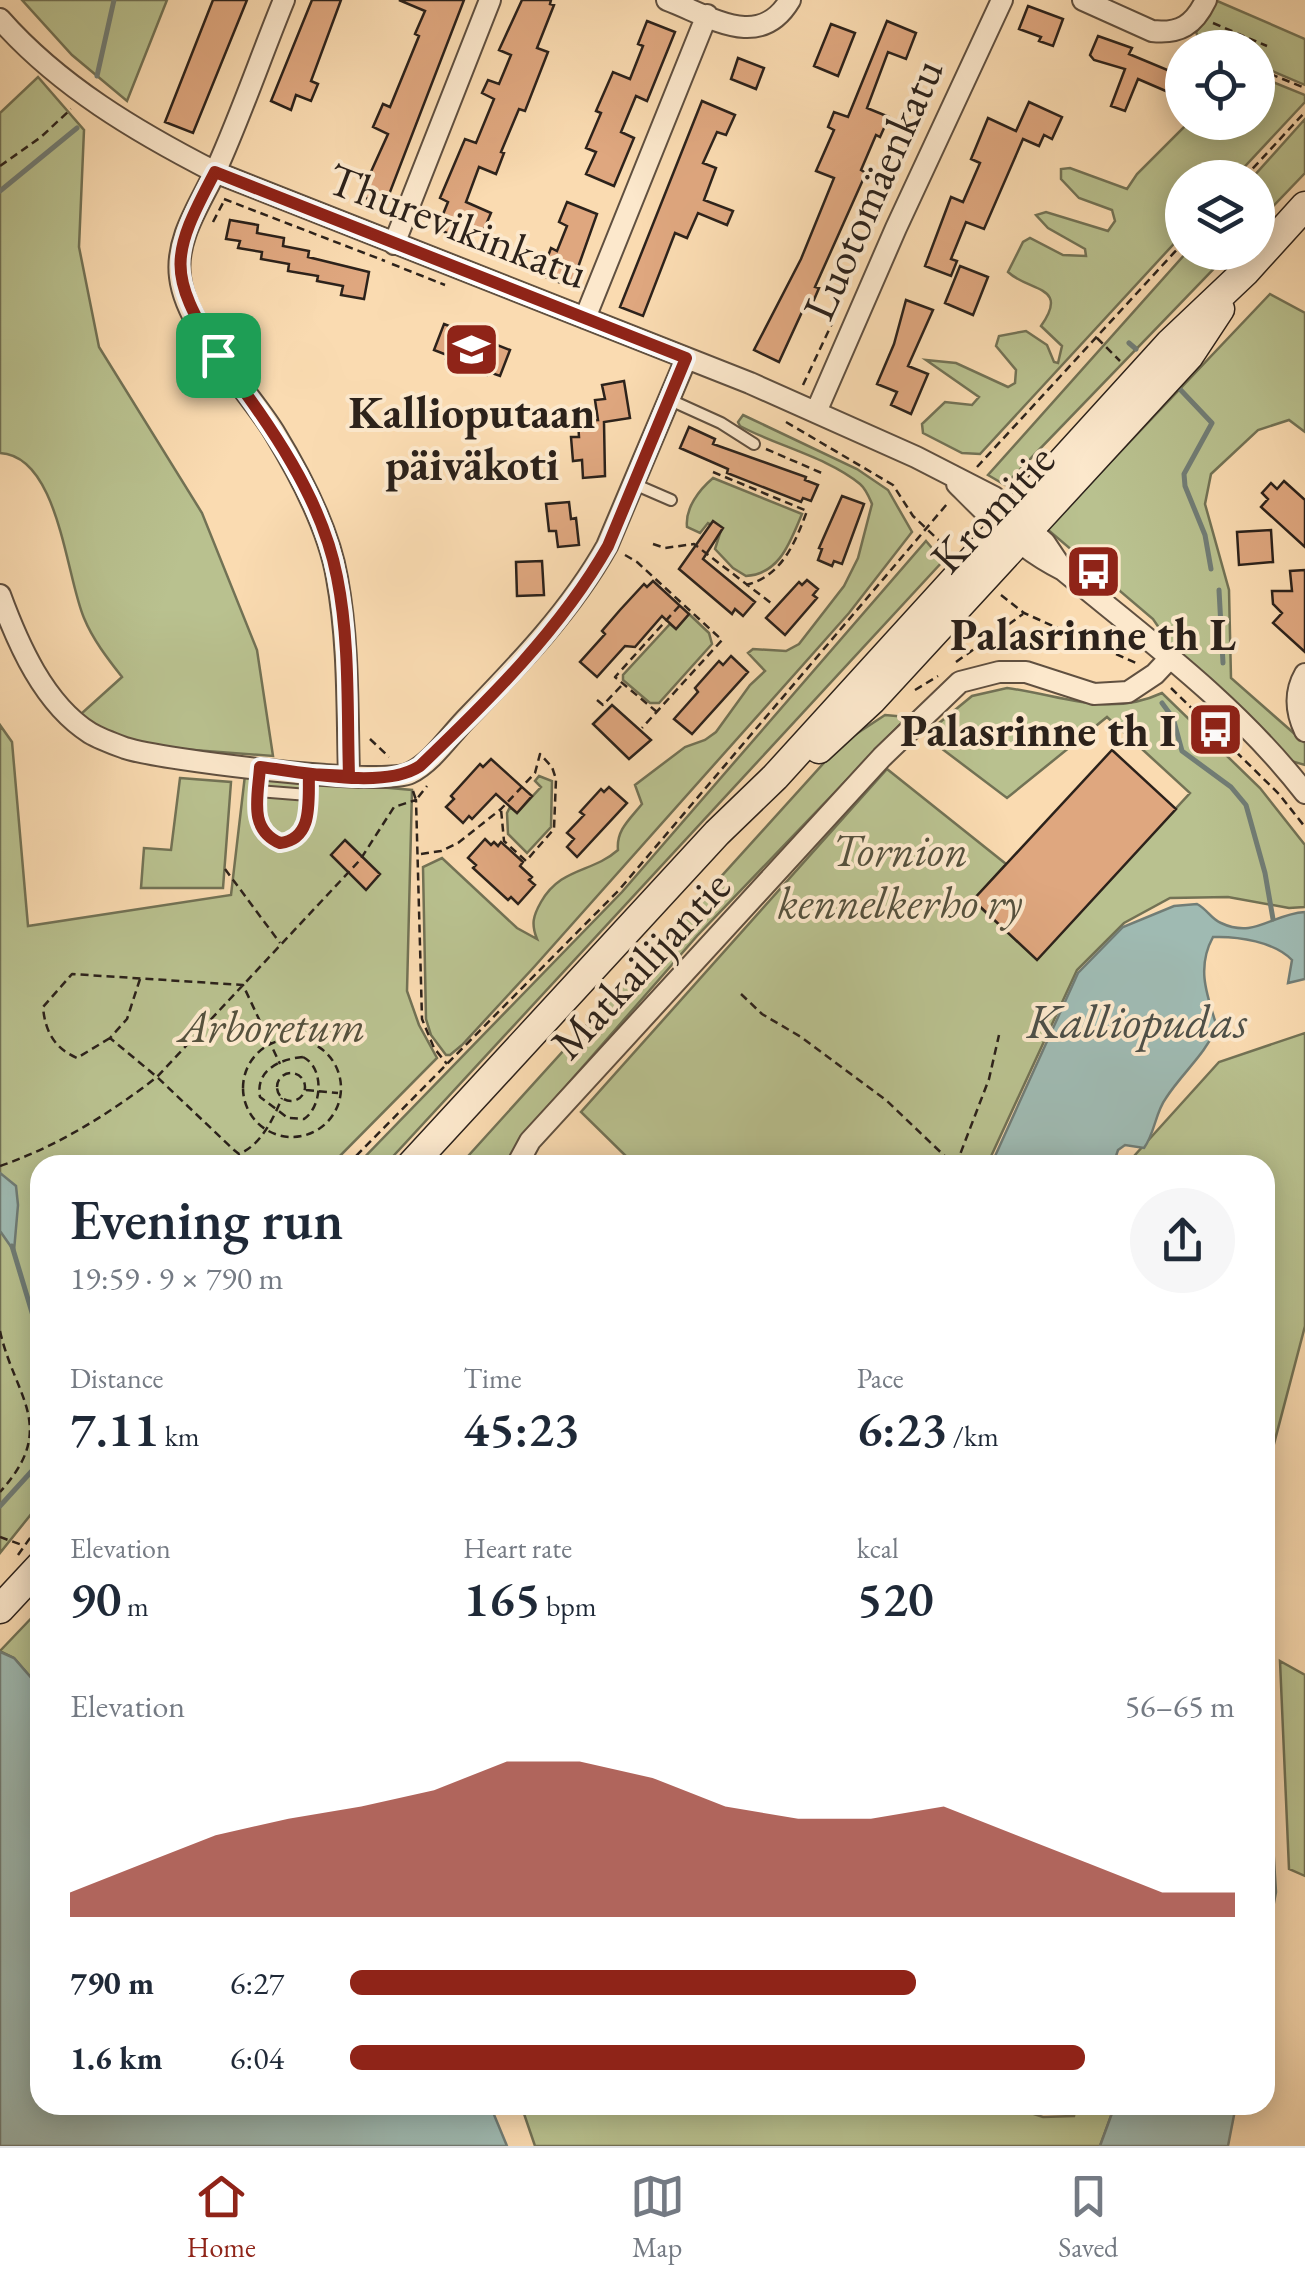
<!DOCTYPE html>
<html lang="en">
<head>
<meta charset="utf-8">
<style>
	:root { --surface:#fff; --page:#f6f6f7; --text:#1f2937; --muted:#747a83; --line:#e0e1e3; --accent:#8f2418 }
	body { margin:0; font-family:"EB Garamond",serif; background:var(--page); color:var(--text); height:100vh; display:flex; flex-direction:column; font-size:38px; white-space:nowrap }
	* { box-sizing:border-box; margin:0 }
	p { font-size:32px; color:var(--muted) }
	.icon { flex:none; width:55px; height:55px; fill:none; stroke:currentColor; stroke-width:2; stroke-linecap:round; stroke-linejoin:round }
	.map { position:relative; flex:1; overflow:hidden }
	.panel { position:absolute; left:30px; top:1155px; width:1245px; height:960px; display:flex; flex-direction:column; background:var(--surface); border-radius:30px; box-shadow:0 5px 25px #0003 }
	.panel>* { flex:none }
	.tools { position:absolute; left:1165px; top:30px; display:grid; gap:20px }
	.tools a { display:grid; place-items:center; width:110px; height:110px; border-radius:50%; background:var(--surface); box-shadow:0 5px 25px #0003; font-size:50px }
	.pin { position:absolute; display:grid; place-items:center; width:85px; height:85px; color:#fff; margin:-42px; border-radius:20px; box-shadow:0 5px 15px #0006 }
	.round { display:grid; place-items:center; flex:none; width:105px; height:105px; border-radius:52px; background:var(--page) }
	.headline { display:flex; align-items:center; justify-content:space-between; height:170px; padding:0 40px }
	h1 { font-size:55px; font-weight:600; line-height:75px }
	.stats { display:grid; grid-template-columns:repeat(3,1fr); gap:15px; height:170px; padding:10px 40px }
	.stats div { display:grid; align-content:center }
	.stats b { font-size:50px; font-weight:600 }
	.stats small { font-size:28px; font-weight:400 }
	.stats p { font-size:28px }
	.chart { height:280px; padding:20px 40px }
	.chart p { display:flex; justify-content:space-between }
	.chart svg { width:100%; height:180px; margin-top:10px; fill:var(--accent); opacity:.7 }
	ul { padding:0 40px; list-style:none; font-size:32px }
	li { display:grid; grid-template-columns:160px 120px 1fr; align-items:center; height:75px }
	li i { height:25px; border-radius:12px; background:var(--accent) }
	.tab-bar { display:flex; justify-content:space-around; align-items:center; height:140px; border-top:2px solid var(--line); background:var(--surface); font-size:28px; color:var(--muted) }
	.tab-bar a { display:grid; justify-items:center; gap:5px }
	.tab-bar .on { color:var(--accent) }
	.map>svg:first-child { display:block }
	.green { fill:#b9c18f; stroke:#727255; stroke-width:2.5 }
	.water { fill:#9fbab2; stroke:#717d76; stroke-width:2.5 }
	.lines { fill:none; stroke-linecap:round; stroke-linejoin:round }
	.stream { stroke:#717d76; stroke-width:5 }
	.building { fill:#dfa77f; stroke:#2c221b; stroke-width:2.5 }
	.lane-casing { stroke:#605040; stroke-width:14 }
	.street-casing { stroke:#605040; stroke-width:24 }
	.secondary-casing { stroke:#2c221b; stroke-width:31 }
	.path { stroke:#2c221b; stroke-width:2.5; stroke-dasharray:8 5; stroke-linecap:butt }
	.lane { stroke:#fce8cc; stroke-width:10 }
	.street { stroke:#fce8cc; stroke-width:20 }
	.secondary { stroke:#fce8cc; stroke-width:28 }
	.route-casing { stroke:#fff; stroke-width:20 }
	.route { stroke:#8f2418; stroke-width:12 }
	.labels { text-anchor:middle; stroke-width:8; stroke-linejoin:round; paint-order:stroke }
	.street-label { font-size:45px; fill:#2c221b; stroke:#fce8cc }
	.poi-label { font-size:45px; font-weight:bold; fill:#2c221b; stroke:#fce8cc }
	.park-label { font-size:45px; font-style:italic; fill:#56523e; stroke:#fce8cc }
	.water-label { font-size:48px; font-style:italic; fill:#4e5048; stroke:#fce8cc }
</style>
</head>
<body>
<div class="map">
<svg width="1305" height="2146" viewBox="0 0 1305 2146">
	<rect width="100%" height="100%" fill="#fadbb1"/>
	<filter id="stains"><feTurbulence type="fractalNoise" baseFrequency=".002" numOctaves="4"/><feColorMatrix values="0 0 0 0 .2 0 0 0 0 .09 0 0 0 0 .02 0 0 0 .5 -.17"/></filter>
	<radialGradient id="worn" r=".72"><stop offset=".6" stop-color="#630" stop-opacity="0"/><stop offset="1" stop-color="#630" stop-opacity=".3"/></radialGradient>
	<path class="green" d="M22 0H167L127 101 72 55Z
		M1215 0 1305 39V85L1258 65V48L1215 47 1200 41 1196 32Z
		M1258 76 1305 95V102L1235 177 1182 178V235L980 454 962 453 923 433 922 424 945 402 972 405 979 397 926 360 956 363 1008 387 1015 383 1016 370 996 346 999 336 1026 331 1047 345 1054 362 1058 363 1062 346 1041 326C1070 285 1029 292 1008 272L1023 242 1030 238 1063 255 1086 256 1085 249 1048 228 1036 215 1046 212 1108 231 1115 221 1112 210 1079 198 1061 179V169L1070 168 1127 189 1137 174 1188 123 1258 122Z
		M38 77 84 130 79 247 99 347 202 513 257 650 273 756 181 749 176 764 72 722 122 677C108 659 93 640 84 618 66 577 59 456 0 453V113Z
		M1305 119V173L1258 222V178L1253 177Z
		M1186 253H1229L1005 485 988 475Z
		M1270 294 1305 313V432L1289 420 1258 430 1211 474 1205 504 1229 590 1231 678 1305 743V765L1291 761 1168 641 1153 619 1047 529Z
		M743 415 857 469 888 490 912 532 849 613 534 967 462 1045 450 1055H446L431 1035 426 1019 423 867 442 858 517 928 537 939C531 924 533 916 541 902 561 867 592 873 618 850 616 830 630 819 642 804L635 785 685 747 705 740 716 732 750 685 765 671 748 653 753 649 786 651 799 644 844 586 858 558 872 504C869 497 866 489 860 484 827 457 777 446 740 426L738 422Z
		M713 478 802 514C790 542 780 574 746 576L733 568 715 549 721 530 708 523 700 533 687 527C685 508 699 490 713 478Z
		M926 541 943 561 385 1165H357L622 892Z
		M689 614 709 633 712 644 659 703H650L623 680V675L670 624 676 629Z
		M1007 688C1062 695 1108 718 1162 693L1260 788 1305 845V907L1289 908 1228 897 1170 898 1124 923 1077 970 987 1165H635L581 1112 887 769 1006 864 973 901 1037 959 1190 793 1107 717 1007 798 937 745 933 728 972 696Z
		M885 715 907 717 697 936 525 1133 507 1165H460L841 744Z
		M0 725 12 742 28 926 231 895 245 775 412 790 407 991 419 1025 437 1058 331 1165H40V1503L0 1553Z
		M539 776 552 781 551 827 527 853 508 834 507 813 510 807 517 813 541 787 535 781Z
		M180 778 231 782 223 888H141L144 848 171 850Z
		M1305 1033V1326L1265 1478V1165H1126L1219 1062Z
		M40 1609V1688L14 1658 0 1651Z
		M1280 1661 1305 1675V1876L1289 1869Z
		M521 2105H1006L1043 2117 1074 2116 1076 2105H1115L1100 2146H535Z"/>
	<path class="water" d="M1197 904C1207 909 1211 919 1221 923 1255 939 1271 914 1305 912V979L1288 983 1292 960C1275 942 1238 936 1213 937 1196 968 1207 995 1217 1027 1204 1056 1183 1072 1166 1098 1155 1113 1155 1133 1144 1148L1125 1145 1118 1150 1113 1165H991L1078 973 1123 927 1174 906Z
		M0 1173 16 1186 18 1205 14 1251 0 1231Z
		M0 1652 14 1658 40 1688V2105H490L507 2146H0Z
		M1265 1715 1276 1892 1265 1951Z
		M1115 2105H1236L1228 2146H1100Z"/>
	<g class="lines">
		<path class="stream" d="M97 76 114 0
			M0 191 77 128
			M1129 343 1136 349
			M1175 384 1212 423 1184 474 1185 486 1205 535 1211 569
			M1219 590 1223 663
			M1162 703 1173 718 1182 751 1231 787 1246 805 1265 873 1273 919
			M12 1246 40 1339
			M0 1506 40 1462"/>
	</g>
	<path class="building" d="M213 0H247L193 133 165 122Z
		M312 0H341L311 81 318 84 311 101 296 95 291 110 271 101Z
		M399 0H464L385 205 360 196 388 134 373 127 383 104 390 107 419 36 415 34 425 11Z
		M522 0H551L550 4 554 5 537 48 548 52 525 111 519 109 501 152 504 153 496 174 479 167 466 202 491 213 482 234 464 227 460 238 437 229 448 202 440 198 465 139 476 143 494 99 482 93 488 80 499 84 511 55 499 50Z
		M1028 6 1063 19 1053 46 1039 41 1041 37 1019 29Z
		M647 21 675 32 647 101 636 96 621 132 634 138 614 186 586 174 596 152 586 148 601 113 596 111 613 72 630 79 643 46 638 44Z
		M887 21 916 33 906 59 888 52 867 108 889 117 880 137 876 135 861 170 866 173 815 287 819 288 810 309 806 307 802 312 779 362 754 350 801 259 834 178 816 171 834 130 828 127 834 112 848 117Z
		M831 24 855 33 838 76 814 66Z
		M1098 36 1132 48 1129 54 1182 76V98L1138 79 1125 111 1111 106 1125 69 1094 60 1090 55Z
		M738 58 764 68 756 89 731 79Z
		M702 101 735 115 726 135 717 132 703 163 716 168 704 200 733 211 727 225 698 213 687 238 675 233 643 316 620 307Z
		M1029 102 1062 117 1052 139 1044 135 1039 146 1023 139 984 229 966 222 951 259 957 261 951 276 925 266 951 197 963 202 980 163 971 159 988 118 1016 131Z
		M567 202 597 214 571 287 541 275 551 248 557 251 567 226 559 222Z
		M230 220 258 225 257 233 284 238 283 246 309 251 308 257 369 272 364 299 341 295 343 286 317 281 318 276 288 271 289 264 261 259 262 252 238 248 240 241 226 239Z
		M960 266 988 277 973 315 945 303Z
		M906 300 933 310 908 366 928 374 911 414 891 405 897 392 877 384 894 344Z
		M444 324 510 350 500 376 489 372 487 375 446 359 447 355 434 350Z
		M624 381 630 418 604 422 605 476 583 478 582 460 573 461 571 437H579L578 421 598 420 595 400 605 399 602 385Z
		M689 427 715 439 713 444 806 477 805 480 818 485 811 501 803 498 801 502 727 473 728 469 680 448Z
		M1284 481 1305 500V547L1261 507 1268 499 1262 493 1271 483 1277 489Z
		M842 496 864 504 842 564 834 561 832 566 818 560 822 549 819 548Z
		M569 502 571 519 576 518 579 545 558 547 556 531H549L546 504Z
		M713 521 723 528 703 559 755 602 743 616 735 609 732 614 679 569Z
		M1271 530 1273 562 1239 565 1237 532Z
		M542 561 544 595 517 596 516 562Z
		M1305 570V652L1273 623 1282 613 1273 604 1272 591H1292L1290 571Z
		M807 580 818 589 813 595 817 598 785 635 766 618 799 582 802 585Z
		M653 581 689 614 676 629 662 616 635 647 625 646 597 677 580 662 605 634 602 631 620 610 644 584 647 587Z
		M731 656 748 672 692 734 674 719 698 692 695 688 719 661 723 665Z
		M612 705 651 740 629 759 593 724Z
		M1112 750 1176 809 1037 960 973 900Z
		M491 759 532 796 517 813 496 794 472 819 469 816 463 823 446 807 454 799 451 796 480 764 483 767Z
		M609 787 627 803 577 857 567 847 574 839 567 833 584 815 580 812 601 789 604 792Z
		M485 839 491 845 494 842 498 846 501 842 523 862 520 866 532 877 529 880 535 885 518 904 511 897 508 900 473 868 476 865 468 858Z
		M345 840 380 874 366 890 331 855Z"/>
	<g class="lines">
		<defs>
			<path id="lane" d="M668 399 721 423 754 444
				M634 484 671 500
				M259 770C258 800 247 828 280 843 314 838 308 801 309 775
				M258 791 308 795"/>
			<path id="street" d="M284 0C261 56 241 115 216 170 201 203 175 238 180 277 186 329 247 388 274 432 299 473 329 530 337 578 349 643 347 710 349 776
				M667 0C710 16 759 52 790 0
				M1083 0 1152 31C1180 34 1194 25 1206 0
				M0 19C59 86 137 132 215 172L750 383 916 457 994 497 1045 543 1063 570
				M394 244 490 0
				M585 318 707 15
				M816 412 896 228 1002 0
				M957 484C990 517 1020 549 1063 570 1147 639 1238 706 1305 793
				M0 595C18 644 44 704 90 733 100 739 114 744 125 748 161 760 382 787 410 773 431 763 448 738 464 721 517 666 570 612 607 546L686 359
				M1305 674C1294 693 1296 712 1305 731
				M517 1165 530 1141 882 757 960 682 999 672H1026L1094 694 1128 692 1155 674 1170 658"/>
			<path id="secondary" d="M819 749 872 700 1189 356 1220 309
				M411 1165 717 833 775 777 1170 343 1245 272 1305 206
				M0 1609 40 1566"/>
		</defs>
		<use href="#lane" class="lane-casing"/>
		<use href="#street" class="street-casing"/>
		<use href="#secondary" class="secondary-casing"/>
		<path class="path" d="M1213 23 1267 46
			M1192 43 1202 48
			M1258 69 1305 88
			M0 166 41 137 71 109
			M1244 178 1305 112
			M224 199 385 261
			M213 222 225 199
			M392 264 445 285
			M1097 338 1120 361
			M803 385 836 315
			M786 422 893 485 913 516 947 548
			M766 449 824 474
			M977 467 1182 244
			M713 472 807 511C795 543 782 576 746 585
			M653 544 665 548 694 544 771 603
			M625 555 637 562 722 640 642 728
			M1001 595 1024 613 1136 663
			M956 662 1023 614
			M1171 688 1279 794 1305 827
			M915 690 938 676
			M597 700 603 705 622 685
			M657 712 615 677 681 604
			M370 739 389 757
			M413 791 416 800 427 786
			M421 854 441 851 458 843 501 809 535 773 540 754 552 767 556 779 554 829 526 861 504 841 501 809
			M225 869 280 943
			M140 979 127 1019 110 1038 157 1077 234 1150 239 1154C261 1145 273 1119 282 1098
			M741 994 762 1014 801 1037 886 1100 954 1165
			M110 1038 77 1058C54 1048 45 1031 43 1007L72 974 243 985 280 1064
			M243 1088a49 49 0 1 1 98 0a49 49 0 1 1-98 0Z
			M303 1057C325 1068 322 1107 304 1119L288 1118 260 1097C255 1070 280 1059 303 1057Z
			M277 1087a14 14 0 1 1 28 0a14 14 0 1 1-28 0Z
			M306 1090 338 1093
			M347 1165 619 890 947 504
			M956 1165 989 1079 999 1035
			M0 1166C58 1146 109 1114 157 1077L360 860 394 807 416 800 422 1019 434 1048 447 1064
			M0 1331C15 1398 59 1427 0 1492
			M0 1537 22 1545
			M18 1555 40 1524"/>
		<use href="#lane" class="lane"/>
		<use href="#street" class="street"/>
		<use href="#secondary" class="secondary"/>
	</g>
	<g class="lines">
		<defs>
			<path id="route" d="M218 355C267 422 321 494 337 577 350 641 347 710 349 776L309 774C308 801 314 839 280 843 248 829 258 797 260 767 303 772 384 790 420 766 489 700 561 629 608 546L686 358 215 172C170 257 167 272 218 355"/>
		</defs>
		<use href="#route" class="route-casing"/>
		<use href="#route" class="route"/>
	</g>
	<defs>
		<symbol id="school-square" viewBox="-11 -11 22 22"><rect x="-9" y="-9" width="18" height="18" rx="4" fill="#8f2418" stroke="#fce8cc"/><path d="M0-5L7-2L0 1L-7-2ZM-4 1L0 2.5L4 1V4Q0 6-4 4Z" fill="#fff"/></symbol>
		<symbol id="bus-square" viewBox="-11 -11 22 22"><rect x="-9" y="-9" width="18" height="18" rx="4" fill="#8f2418" stroke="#fce8cc"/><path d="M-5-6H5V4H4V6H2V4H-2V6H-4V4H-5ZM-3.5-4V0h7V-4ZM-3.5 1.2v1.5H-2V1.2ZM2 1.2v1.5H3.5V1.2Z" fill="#fff"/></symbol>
	</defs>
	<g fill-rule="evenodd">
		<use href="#school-square" x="440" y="318" width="63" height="63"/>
		<use href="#bus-square" x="1062" y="540" width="63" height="63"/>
		<use href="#bus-square" x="1184" y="698" width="63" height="63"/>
	</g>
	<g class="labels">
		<g class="street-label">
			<text transform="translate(872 189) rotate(-66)" y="16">Luotomäenkatu</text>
			<text transform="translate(458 225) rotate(21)" y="16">Thurevikinkatu</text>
			<text transform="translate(992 508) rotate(-47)" y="16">Kromitie</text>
			<text transform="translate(640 964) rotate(-47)" y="16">Matkailijantie</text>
		</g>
		<g class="poi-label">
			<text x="472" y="428">Kallioputaan<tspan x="472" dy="52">päiväkoti</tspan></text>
			<text x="1093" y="650">Palasrinne th L</text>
			<text x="1176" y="746" text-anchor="end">Palasrinne th I</text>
		</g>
		<g class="park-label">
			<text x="900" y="866">Tornion<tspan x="900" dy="52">kennelkerho ry</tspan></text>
			<text x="272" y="1042">Arboretum</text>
		</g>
		<g class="water-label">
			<text x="1137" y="1038">Kalliopudas</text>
		</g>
	</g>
	<rect width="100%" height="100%" filter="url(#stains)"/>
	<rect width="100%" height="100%" fill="url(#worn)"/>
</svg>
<div class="tools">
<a><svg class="icon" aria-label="locate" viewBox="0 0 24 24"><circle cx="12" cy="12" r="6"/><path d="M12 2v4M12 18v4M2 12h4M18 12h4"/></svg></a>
<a><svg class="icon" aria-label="layers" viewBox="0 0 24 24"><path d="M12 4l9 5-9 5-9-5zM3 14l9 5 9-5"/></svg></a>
</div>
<div class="pin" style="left:218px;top:355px;background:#1e9e55"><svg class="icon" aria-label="arrive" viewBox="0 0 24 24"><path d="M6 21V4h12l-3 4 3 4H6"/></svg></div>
<section class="panel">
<div class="headline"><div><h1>Evening run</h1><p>19:59 · 9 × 790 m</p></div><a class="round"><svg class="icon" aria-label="share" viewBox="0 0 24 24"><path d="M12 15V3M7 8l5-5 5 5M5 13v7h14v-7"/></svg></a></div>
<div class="stats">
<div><p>Distance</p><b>7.11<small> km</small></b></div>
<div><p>Time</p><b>45:23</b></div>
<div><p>Pace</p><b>6:23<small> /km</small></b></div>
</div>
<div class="stats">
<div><p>Elevation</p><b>90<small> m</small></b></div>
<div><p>Heart rate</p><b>165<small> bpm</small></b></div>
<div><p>kcal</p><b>520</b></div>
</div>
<div class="chart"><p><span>Elevation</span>56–65 m</p>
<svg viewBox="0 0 160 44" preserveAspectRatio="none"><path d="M0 44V38L10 31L20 24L30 20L40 17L50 13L60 6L70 6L80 10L90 17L100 20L110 20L120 17L130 24L140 31L150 38L160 38V44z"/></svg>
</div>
<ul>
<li><b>790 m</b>6:27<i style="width:64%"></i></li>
<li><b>1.6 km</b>6:04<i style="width:83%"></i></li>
</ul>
</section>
</div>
<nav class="tab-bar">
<a class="on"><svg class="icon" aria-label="home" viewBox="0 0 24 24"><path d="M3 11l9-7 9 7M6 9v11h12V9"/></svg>Home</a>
<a><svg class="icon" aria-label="map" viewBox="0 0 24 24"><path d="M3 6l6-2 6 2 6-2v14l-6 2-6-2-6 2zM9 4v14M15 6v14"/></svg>Map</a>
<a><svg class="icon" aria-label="saved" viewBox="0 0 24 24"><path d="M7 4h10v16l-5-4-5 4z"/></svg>Saved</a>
</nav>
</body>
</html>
